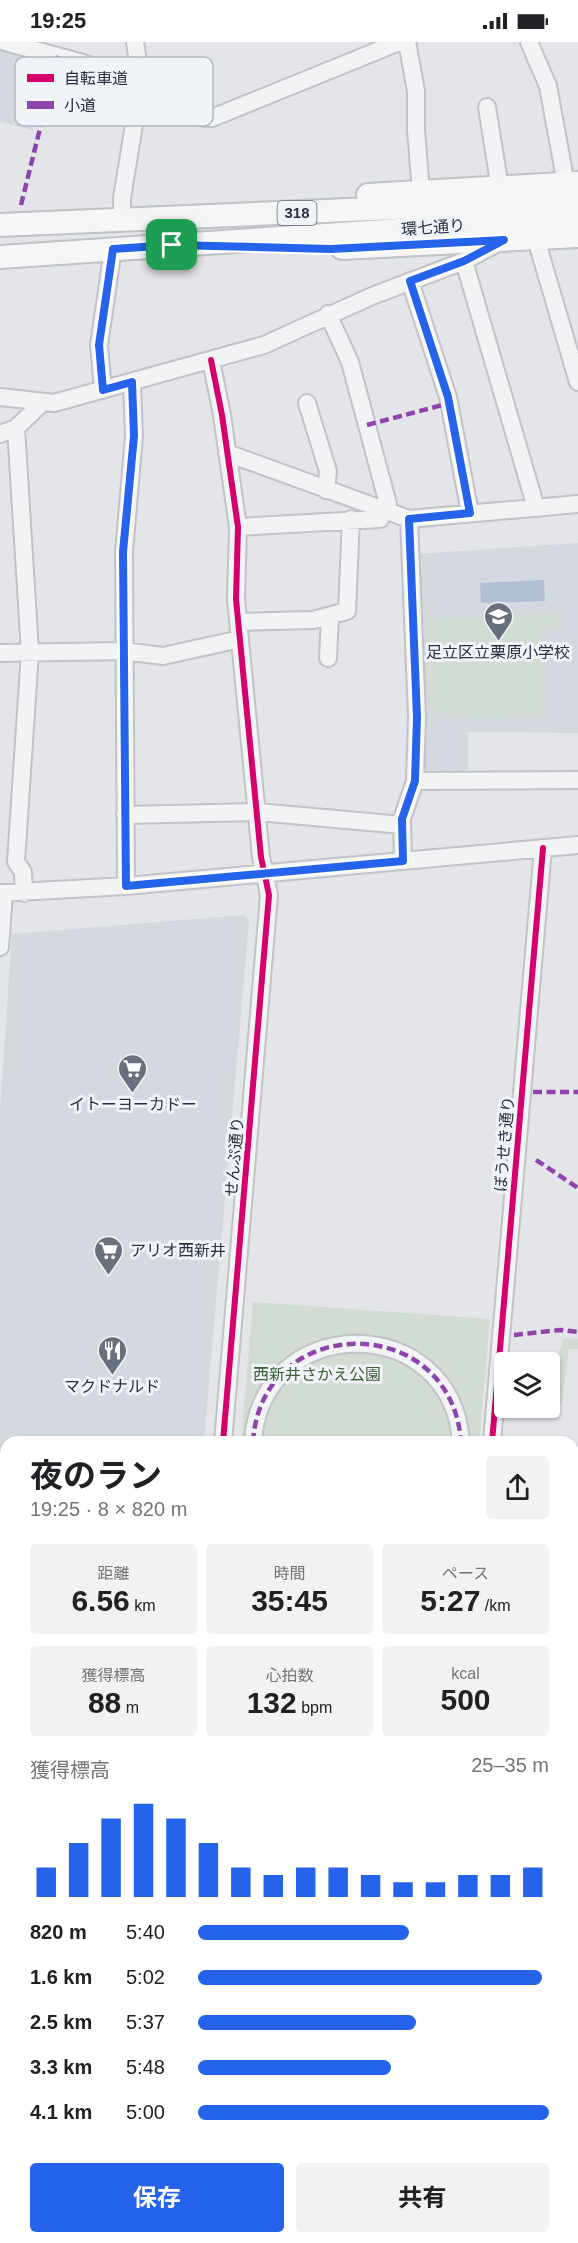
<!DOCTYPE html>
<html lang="ja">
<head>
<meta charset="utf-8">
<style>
	:root { --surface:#fff; --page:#f2f2f2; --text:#202124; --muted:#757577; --accent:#2563eb }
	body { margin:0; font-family:Arial,"Noto Sans JP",sans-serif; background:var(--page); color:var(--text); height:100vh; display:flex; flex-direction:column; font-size:22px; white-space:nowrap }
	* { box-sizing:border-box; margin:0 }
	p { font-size:20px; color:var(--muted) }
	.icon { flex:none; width:33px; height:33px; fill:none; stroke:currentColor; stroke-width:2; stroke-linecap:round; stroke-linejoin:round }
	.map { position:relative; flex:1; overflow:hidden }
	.details { position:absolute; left:0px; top:1394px; width:579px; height:808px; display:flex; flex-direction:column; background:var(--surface); border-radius:18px 18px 0 0; box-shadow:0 2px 4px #0004 }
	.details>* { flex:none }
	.fabs { position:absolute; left:494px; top:1310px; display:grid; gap:12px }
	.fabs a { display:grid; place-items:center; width:66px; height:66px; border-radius:6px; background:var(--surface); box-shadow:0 2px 4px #0004; font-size:30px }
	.pin { position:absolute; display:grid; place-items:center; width:51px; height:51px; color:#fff; margin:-26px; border-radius:12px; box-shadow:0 3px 9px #0006 }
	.round { display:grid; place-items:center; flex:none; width:63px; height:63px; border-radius:6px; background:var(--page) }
	.overview { display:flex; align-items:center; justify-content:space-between; height:102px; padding:0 30px }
	h1 { font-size:33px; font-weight:700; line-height:45px }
	.figures { display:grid; grid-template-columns:repeat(3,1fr); gap:9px; height:102px; padding:6px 30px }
	.figures div { display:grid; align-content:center; border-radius:6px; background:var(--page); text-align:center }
	.figures b { font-size:30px; font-weight:700 }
	.figures small { font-size:16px; font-weight:400 }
	.figures p { font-size:16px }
	.chart { height:168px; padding:12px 30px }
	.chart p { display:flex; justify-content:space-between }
	.chart svg { width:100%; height:108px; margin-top:6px; stroke:var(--accent); stroke-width:6 }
	.cta { display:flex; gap:12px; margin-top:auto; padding:12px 30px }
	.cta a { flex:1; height:69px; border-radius:6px; background:var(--accent); color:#fff; font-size:24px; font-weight:700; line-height:69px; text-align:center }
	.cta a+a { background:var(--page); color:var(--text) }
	ul { padding:0 30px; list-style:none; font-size:20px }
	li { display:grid; grid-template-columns:96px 72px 1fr; align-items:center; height:45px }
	li i { height:15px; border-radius:8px; background:var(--accent) }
	.status { display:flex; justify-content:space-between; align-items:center; height:42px; padding:0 30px; background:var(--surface); direction:ltr }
	.status svg { height:16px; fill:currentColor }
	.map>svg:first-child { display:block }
	.built { fill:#d4d8df }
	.green { fill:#d2dcd3 }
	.water { fill:#afc0d5 }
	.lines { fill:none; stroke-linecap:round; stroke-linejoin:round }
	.minor-casing { stroke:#c1c3c6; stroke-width:20 }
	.major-casing { stroke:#bfc2c6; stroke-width:26 }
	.minor { stroke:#f2f3f5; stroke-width:16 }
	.major { stroke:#f6f6f7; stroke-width:22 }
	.quiet { stroke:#8e44ad; stroke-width:4.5; stroke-dasharray:9 4.5; stroke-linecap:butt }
	.cycleway-casing { stroke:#f0f3f8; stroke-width:10 }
	.cycleway { stroke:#d6006c; stroke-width:6 }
	.route-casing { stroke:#fff; stroke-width:12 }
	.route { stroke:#2563eb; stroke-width:8 }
	.labels { text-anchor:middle; stroke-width:6; stroke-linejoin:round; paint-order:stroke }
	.shield { fill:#f0f3f8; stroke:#646b79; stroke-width:1.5 }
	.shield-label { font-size:15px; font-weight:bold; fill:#283143 }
	.street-label { font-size:16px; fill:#283143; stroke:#f0f3f8 }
	.poi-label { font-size:16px; fill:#283143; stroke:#f0f3f8 }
	.park-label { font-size:16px; fill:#3a6034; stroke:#f0f3f8 }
	.key { fill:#f0f3f8; stroke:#b4b9c2; stroke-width:1.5 }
	.key-label { font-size:16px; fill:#283143 }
</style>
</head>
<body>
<div class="status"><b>19:25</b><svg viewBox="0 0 49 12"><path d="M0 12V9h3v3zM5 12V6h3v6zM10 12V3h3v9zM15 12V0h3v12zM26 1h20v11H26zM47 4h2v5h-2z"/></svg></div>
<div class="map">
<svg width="578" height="2201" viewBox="0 0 578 2201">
	<rect width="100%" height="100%" fill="#e3e5e8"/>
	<path class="built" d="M0 7 51 21 33 88 0 80Z
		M578 501V691L468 690V734L423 735 416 512Z
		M244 873 249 879 204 1399 6 1400V1430L0 1427V1069L12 892Z"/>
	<path class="green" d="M557 572 558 586 541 587 539 591 544 673C512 673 454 681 427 666L425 577Z
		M253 1260 490 1277 479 1399 241 1400Z
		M564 1296 578 1297V1307H569L562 1362 549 1357V1340L561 1328 555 1321Z
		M573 1462H578V1524L573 1523Z"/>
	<path class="water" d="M544 538 545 559 481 561 480 541Z"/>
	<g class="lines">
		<defs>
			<path id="minor" d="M5 0 83 21 141 40 204 76H212L399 0
				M407 0 416 49V88L421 150
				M529 0 548 44 566 142
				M487 65 500 146
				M122 179V156L141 40 135 0
				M536 197 578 340
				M464 219 536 466
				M410 239 448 355 470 471
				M211 318 222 373 238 485 236 557 261 815 269 853 223 1400
				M103 348 99 303 113 207
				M0 355 54 361 264 303 372 254 464 219 498 201
				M307 361 328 429 326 448
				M16 386 30 610 16 820 23 830 24 851
				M0 392 16 386 42 361
				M227 411 409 477 578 462
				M238 485 380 477 388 462 350 320 328 272
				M238 580 313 578 347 569 351 477
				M0 611 124 609 163 614 240 597
				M328 616 330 575
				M415 739 578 738
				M125 773 258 770 402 783
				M403 819 402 777 415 739 417 675 409 477
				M126 844 124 510 134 394 132 340
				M0 851 126 844 578 803
				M0 905 4 851
				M253 1400C261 1269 452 1269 461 1400
				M492 1400 543 806
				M0 1464 6 1450
				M0 1581 6 1582
				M573 1624 578 1625
				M0 1684 6 1685
				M573 1694 578 1685
				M578 1827V1839
				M573 1865 578 1854
				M0 1905 6 1907
				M0 2005 6 2006
				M573 2067 578 2066
				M0 2098 6 2099
				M573 2143H578
				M46 2201 47 2196
				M136 2201V2196
				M289 2201 290 2196
				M365 2201 366 2196
				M411 2201 412 2196
				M531 2201 532 2196"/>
			<path id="major" d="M368 153 578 141
				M0 183 578 158
				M342 206 578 194
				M0 215 578 176"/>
		</defs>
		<use href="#minor" class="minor-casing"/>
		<use href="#major" class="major-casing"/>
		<use href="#minor" class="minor"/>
		<use href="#major" class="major"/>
		<path class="quiet" d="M21 163 58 14
			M367 383 450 361
			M533 1050H578
			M536 1118 578 1146
			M514 1293 560 1288 578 1290
			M253 1400C261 1269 452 1269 461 1400
			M0 1586 2 1582
			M0 1832 6 1833"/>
		<defs>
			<path id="cycleway" d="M211 318 222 373 238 485 236 557 261 815 269 853 223 1400
				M492 1400 543 806"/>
		</defs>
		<use href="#cycleway" class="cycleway-casing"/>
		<use href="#cycleway" class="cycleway"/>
	</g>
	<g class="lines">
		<defs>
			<path id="route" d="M504 198 464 219 410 239 448 355 470 471 409 477 417 675 415 739 402 777 403 819 126 844 123 510 134 394 132 340 103 348 99 303 113 207 172 203 331 207Z"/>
		</defs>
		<use href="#route" class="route-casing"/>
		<use href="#route" class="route"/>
	</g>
	<defs>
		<symbol id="school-pin" viewBox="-11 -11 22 30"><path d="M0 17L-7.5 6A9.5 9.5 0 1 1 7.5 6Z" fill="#69707d" stroke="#f0f3f8"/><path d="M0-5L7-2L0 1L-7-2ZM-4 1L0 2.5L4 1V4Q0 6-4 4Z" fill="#fff"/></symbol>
		<symbol id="supermarket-pin" viewBox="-11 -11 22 30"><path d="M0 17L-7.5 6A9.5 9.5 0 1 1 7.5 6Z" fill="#69707d" stroke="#f0f3f8"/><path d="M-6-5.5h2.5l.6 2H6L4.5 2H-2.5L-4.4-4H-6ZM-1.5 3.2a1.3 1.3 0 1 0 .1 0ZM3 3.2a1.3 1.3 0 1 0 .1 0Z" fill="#fff"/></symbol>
		<symbol id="restaurant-pin" viewBox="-11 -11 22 30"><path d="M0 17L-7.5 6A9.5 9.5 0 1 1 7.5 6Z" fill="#69707d" stroke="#f0f3f8"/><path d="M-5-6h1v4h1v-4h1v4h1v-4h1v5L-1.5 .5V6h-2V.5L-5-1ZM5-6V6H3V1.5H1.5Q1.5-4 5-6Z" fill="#fff"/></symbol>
	</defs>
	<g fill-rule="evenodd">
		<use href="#school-pin" x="482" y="558" width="33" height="45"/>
		<use href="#supermarket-pin" x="116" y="1010" width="33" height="45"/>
		<use href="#supermarket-pin" x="92" y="1192" width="33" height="45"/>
		<use href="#restaurant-pin" x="96" y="1292" width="33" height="45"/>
	</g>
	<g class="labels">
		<rect class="shield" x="277.5" y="159" width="39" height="24" rx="4.5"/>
		<g class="shield-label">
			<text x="297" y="176">318</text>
		</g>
		<g class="street-label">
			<text transform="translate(433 185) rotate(-4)" y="6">環七通り</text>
			<text transform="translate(504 1102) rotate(-85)" y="6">ぼうせき通り</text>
			<text transform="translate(234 1115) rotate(-85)" y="6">せんぷ通り</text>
		</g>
		<g class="poi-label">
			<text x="498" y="616">足立区立栗原小学校</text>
			<text x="133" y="1068">イトーヨーカドー</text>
			<text x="130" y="1214" text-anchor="start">アリオ西新井</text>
			<text x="112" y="1350">マクドナルド</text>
		</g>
		<g class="park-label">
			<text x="317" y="1338">西新井さかえ公園</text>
		</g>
	</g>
	<rect x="15" y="15" width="198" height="69" rx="9" class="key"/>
	<rect x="27" y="32" width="27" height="8" fill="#d6006c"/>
	<rect x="27" y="59" width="27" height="8" fill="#8e44ad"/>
	<g class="key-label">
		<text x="64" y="42">自転車道</text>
		<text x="64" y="69">小道</text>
	</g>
</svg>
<div class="fabs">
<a><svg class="icon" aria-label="layers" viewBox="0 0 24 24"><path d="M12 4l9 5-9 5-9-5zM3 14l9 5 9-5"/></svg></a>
</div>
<div class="pin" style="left:172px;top:203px;background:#1e9e55"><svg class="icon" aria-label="arrive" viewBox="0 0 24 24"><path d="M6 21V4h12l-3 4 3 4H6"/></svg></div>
<section class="details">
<div class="overview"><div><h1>夜のラン</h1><p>19:25 · 8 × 820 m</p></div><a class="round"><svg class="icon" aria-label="share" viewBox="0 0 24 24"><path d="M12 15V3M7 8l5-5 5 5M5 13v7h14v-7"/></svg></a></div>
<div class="figures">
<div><p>距離</p><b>6.56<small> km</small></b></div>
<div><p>時間</p><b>35:45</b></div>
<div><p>ペース</p><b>5:27<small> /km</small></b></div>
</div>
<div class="figures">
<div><p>獲得標高</p><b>88<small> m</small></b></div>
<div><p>心拍数</p><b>132<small> bpm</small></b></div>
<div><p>kcal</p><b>500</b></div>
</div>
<div class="chart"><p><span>獲得標高</span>25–35 m</p>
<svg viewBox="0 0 160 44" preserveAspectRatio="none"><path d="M5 44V32M15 44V22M25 44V12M35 44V6M45 44V12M55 44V22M65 44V32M75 44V35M85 44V32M95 44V32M105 44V35M115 44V38M125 44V38M135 44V35M145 44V35M155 44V32"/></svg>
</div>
<ul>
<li><b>820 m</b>5:40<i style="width:60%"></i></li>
<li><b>1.6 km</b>5:02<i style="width:98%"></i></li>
<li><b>2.5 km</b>5:37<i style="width:62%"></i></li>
<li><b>3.3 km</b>5:48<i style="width:55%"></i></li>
<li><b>4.1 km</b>5:00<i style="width:100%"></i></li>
</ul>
<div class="cta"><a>保存</a><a>共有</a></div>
</section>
</div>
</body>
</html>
